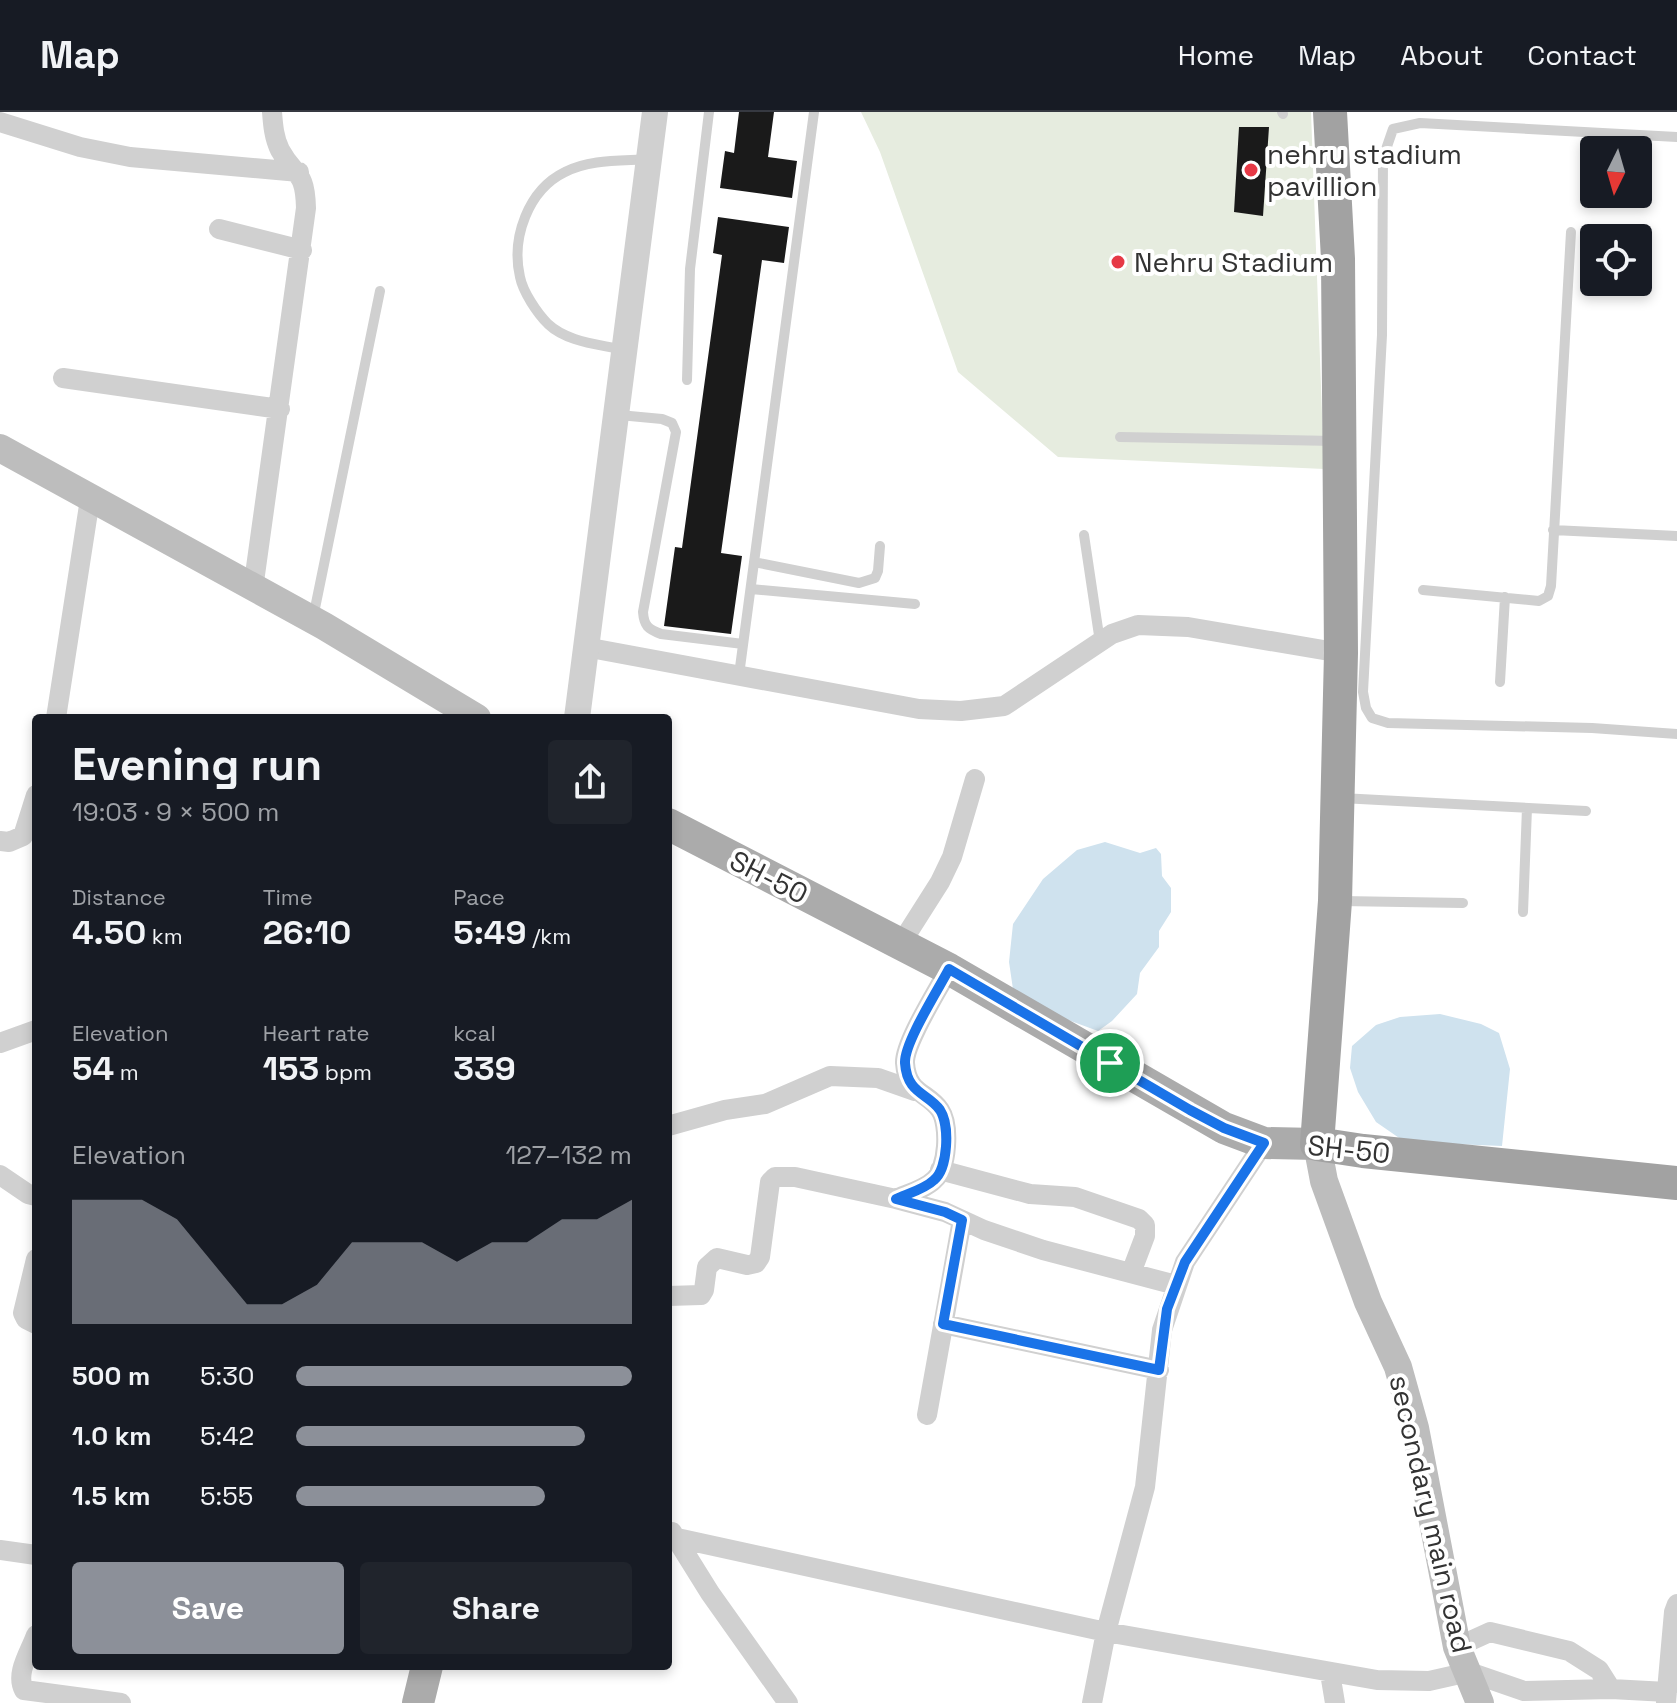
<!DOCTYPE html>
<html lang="en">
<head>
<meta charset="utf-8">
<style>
	:root { --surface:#171b24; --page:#20242c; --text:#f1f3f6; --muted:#9ea1a6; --line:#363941; --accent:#8c9099 }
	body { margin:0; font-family:"Space Grotesk",sans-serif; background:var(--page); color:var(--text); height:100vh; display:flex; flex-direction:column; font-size:30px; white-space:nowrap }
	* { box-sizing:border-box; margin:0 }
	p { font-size:26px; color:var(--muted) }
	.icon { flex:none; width:44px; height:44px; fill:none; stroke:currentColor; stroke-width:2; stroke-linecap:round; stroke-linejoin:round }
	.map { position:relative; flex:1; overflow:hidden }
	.drawer { position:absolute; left:32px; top:602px; width:640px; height:956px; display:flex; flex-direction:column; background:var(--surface); border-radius:8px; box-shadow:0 4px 12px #0003 }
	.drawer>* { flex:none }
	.needle { width:52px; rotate:185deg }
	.tools { position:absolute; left:1580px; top:24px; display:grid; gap:16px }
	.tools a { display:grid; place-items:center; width:72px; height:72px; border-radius:8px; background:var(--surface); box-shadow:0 4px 12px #0003; font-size:40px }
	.pin { position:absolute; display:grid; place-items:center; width:68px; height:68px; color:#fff; margin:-34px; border:4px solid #fff; border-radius:50%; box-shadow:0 2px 8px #0007 }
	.round { display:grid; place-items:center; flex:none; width:84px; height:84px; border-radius:8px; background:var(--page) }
	.summary { display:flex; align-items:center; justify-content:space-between; height:136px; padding:0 40px }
	h1 { font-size:44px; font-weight:600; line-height:60px }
	.figures { display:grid; grid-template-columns:repeat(3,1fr); gap:12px; height:136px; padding:8px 40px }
	.figures div { display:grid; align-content:center }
	.figures b { font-size:34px; font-weight:600 }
	.figures small { font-size:22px; font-weight:400 }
	.figures p { font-size:22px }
	.chart { height:224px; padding:16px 40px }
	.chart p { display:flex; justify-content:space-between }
	.chart svg { width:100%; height:144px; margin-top:8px; fill:var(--accent); opacity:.7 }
	.action { display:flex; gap:16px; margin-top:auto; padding:16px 40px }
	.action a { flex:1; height:92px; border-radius:8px; background:var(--accent); color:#fff; font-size:32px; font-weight:600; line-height:92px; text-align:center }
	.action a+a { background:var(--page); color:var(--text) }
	ul { padding:0 40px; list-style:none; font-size:26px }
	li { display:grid; grid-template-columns:128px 96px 1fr; align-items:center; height:60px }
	li i { height:20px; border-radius:10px; background:var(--accent) }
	header { display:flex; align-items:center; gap:48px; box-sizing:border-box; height:112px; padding:0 40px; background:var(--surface); border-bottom:2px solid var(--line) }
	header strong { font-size:38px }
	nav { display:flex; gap:44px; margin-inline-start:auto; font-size:28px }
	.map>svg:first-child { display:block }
	.green { fill:#e6ecdf }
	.water { fill:#cfe2ee }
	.building { fill:#1a1a1a }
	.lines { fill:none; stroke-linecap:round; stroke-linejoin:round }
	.service { stroke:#d0d0d0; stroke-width:10 }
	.minor { stroke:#d0d0d0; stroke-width:20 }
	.tertiary { stroke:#d0d0d0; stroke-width:26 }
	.secondary { stroke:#bdbdbd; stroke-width:28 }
	.primary { stroke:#ababab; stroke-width:32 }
	.trunk { stroke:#a2a2a2; stroke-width:34 }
	.route-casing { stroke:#fff; stroke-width:16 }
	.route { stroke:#1a73e8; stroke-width:10 }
	.poi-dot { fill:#e63946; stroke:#fff; stroke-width:3 }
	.labels { text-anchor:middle; stroke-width:8; stroke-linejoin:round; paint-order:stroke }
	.poi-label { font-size:28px; fill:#333; stroke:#fff; text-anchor:start }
	.street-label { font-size:28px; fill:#333; stroke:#fff }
</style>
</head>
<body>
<header>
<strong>Map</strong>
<nav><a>Home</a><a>Map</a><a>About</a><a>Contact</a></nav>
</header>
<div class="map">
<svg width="1677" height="1591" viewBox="0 0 1677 1591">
	<rect width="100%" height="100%" fill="#fff"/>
	<path class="green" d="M861 0H1311L1324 357 1058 345 958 260 880 40Z"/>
	<path class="water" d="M1105 730 1140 741 1156 736 1161 742 1162 764 1171 776V800L1159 819V835L1140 861 1137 882 1112 909 1098 919 1060 905 1014 884 1009 850 1013 812 1043 767 1077 738Z
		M1440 902 1481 912 1499 921 1510 957 1502 1034 1405 1030 1376 1010 1358 980 1350 956 1352 934 1376 913 1400 905Z"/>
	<path class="building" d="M739 0H774L768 45 797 49 792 86 720 76 725 39 734 41Z
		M1239 15H1269L1263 104 1234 100Z
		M718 105 789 115 784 151 762 148 721 441 742 444 731 522 664 514 675 435 682 436 722 143 713 141Z"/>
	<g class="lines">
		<path class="service" d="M1282 0 1283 2
			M1677 25 1420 11 1393 17 1383 46 1382 223 1363 580 1366 596 1372 606 1388 611 1592 616 1677 622
			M623 238C598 232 567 230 548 212 537 201 523 180 520 165 511 126 528 78 565 60 590 47 621 49 649 47
			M687 268 690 157 709 0
			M619 303 662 307 672 311 676 320 643 500C644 514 648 517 661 522L743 532
			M1120 325 1334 329
			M1553 418 1677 424
			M1084 423 1100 530
			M754 450 859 471 875 466 878 459 880 434
			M751 477 915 492
			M1423 478 1539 489 1548 484 1551 474 1571 120
			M313 506 380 179
			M739 563 814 0
			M1500 570 1505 485
			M1341 686 1586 699
			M1341 789 1463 791
			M1523 800 1527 696"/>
		<path class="minor" d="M0 10 80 35 130 45 299 60
			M219 117 302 138
			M63 266 280 297
			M253 477 306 96C305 57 295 66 280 38 274 26 273 13 272 0
			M585 535 919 597 961 599 1004 594 1112 522 1138 513 1188 515 1341 541
			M56 606 90 387
			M0 729 9 730 23 724 36 683
			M900 833 940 770 952 745 975 667
			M949 857C938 878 904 931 905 951 907 982 928 980 940 998 950 1013 948 1056 934 1068 925 1077 907 1082 896 1087L945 1100 984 1118 1043 1138 1176 1173
			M0 931 36 918
			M668 1014 725 998 765 992 830 964 878 966 915 979
			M940 1058 1030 1082 1075 1085 1139 1107 1145 1113V1124L1131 1161
			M0 1063 28 1082 36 1084
			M36 1147 23 1201 26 1207 36 1212
			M668 1184 701 1183 704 1178 707 1155 717 1146 747 1153 756 1151 760 1145 770 1070 775 1065H795L896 1087
			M943 1212 1159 1258
			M927 1303 962 1108
			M672 1420 710 1481 788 1591
			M668 1424 1106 1520 1377 1568 1429 1569 1469 1560 1524 1579 1611 1577 1667 1580
			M0 1438 36 1443
			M36 1523C30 1540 15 1561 24 1578L121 1591
			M1457 1535 1490 1520 1569 1539 1599 1558 1611 1577
			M1330 1561 1335 1591
			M1666 1590 1674 1500 1677 1492
			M1092 1591 1106 1520 1145 1375 1162 1218 1185 1150 1264 1031"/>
		<path class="tertiary" d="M577 606 655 0"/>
		<path class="secondary" d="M0 336 324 514 477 606
			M1317 1032 1324 1069 1368 1190 1398 1255 1415 1316 1457 1535 1480 1591"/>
		<path class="primary" d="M668 712 949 857 1224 1016 1264 1031 1317 1032
			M418 1591 427 1554"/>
		<path class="trunk" d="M1330 0 1338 147 1341 541 1335 789 1317 1032 1363 1039 1677 1071"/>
	</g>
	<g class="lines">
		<defs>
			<path id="route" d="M949 857 1190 998 1224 1016 1264 1031 1185 1150 1167 1197 1159 1258 943 1212 962 1108 945 1100 896 1087C907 1082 925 1077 934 1068 948 1057 950 1013 940 998 928 981 907 982 905 951 904 931 938 878 949 857Z"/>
		</defs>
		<use href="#route" class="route-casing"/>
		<use href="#route" class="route"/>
	</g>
	<g class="poi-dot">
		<circle cx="1251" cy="58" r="8"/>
		<circle cx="1118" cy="150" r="8"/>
	</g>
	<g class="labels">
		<g class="poi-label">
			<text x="1267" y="52">nehru stadium<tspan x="1267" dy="32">pavillion</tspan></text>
			<text x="1134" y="160">Nehru Stadium</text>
		</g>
		<g class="street-label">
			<text transform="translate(769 765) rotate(27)" y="10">SH-50</text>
			<text transform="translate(1349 1037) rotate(6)" y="10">SH-50</text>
			<text transform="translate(1431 1402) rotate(77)" y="10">secondary main road</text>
		</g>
	</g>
</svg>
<div class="tools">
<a><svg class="needle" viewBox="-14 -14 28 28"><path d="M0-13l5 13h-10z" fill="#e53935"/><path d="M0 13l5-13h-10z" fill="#9ea1a6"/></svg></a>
<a><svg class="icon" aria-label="locate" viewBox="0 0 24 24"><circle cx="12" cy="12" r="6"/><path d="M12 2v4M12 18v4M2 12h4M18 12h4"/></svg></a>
</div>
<div class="pin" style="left:1110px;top:951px;background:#1e9e55"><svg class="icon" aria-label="arrive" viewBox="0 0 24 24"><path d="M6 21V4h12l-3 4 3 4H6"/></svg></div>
<section class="drawer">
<div class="summary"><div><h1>Evening run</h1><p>19:03 · 9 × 500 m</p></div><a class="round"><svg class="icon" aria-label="share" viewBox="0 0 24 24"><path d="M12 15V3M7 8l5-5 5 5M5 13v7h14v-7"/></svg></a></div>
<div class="figures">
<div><p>Distance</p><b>4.50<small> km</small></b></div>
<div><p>Time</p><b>26:10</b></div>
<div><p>Pace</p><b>5:49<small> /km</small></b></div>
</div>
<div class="figures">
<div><p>Elevation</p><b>54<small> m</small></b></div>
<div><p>Heart rate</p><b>153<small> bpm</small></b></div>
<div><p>kcal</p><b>339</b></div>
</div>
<div class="chart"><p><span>Elevation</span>127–132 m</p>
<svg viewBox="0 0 160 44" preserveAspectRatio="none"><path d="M0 44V6L10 6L20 6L30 12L40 25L50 38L60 38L70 32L80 19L90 19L100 19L110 25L120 19L130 19L140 12L150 12L160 6V44z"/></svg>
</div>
<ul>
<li><b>500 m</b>5:30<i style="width:100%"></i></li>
<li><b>1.0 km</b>5:42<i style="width:86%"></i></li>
<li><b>1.5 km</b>5:55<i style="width:74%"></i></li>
</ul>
<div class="action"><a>Save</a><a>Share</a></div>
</section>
</div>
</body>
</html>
